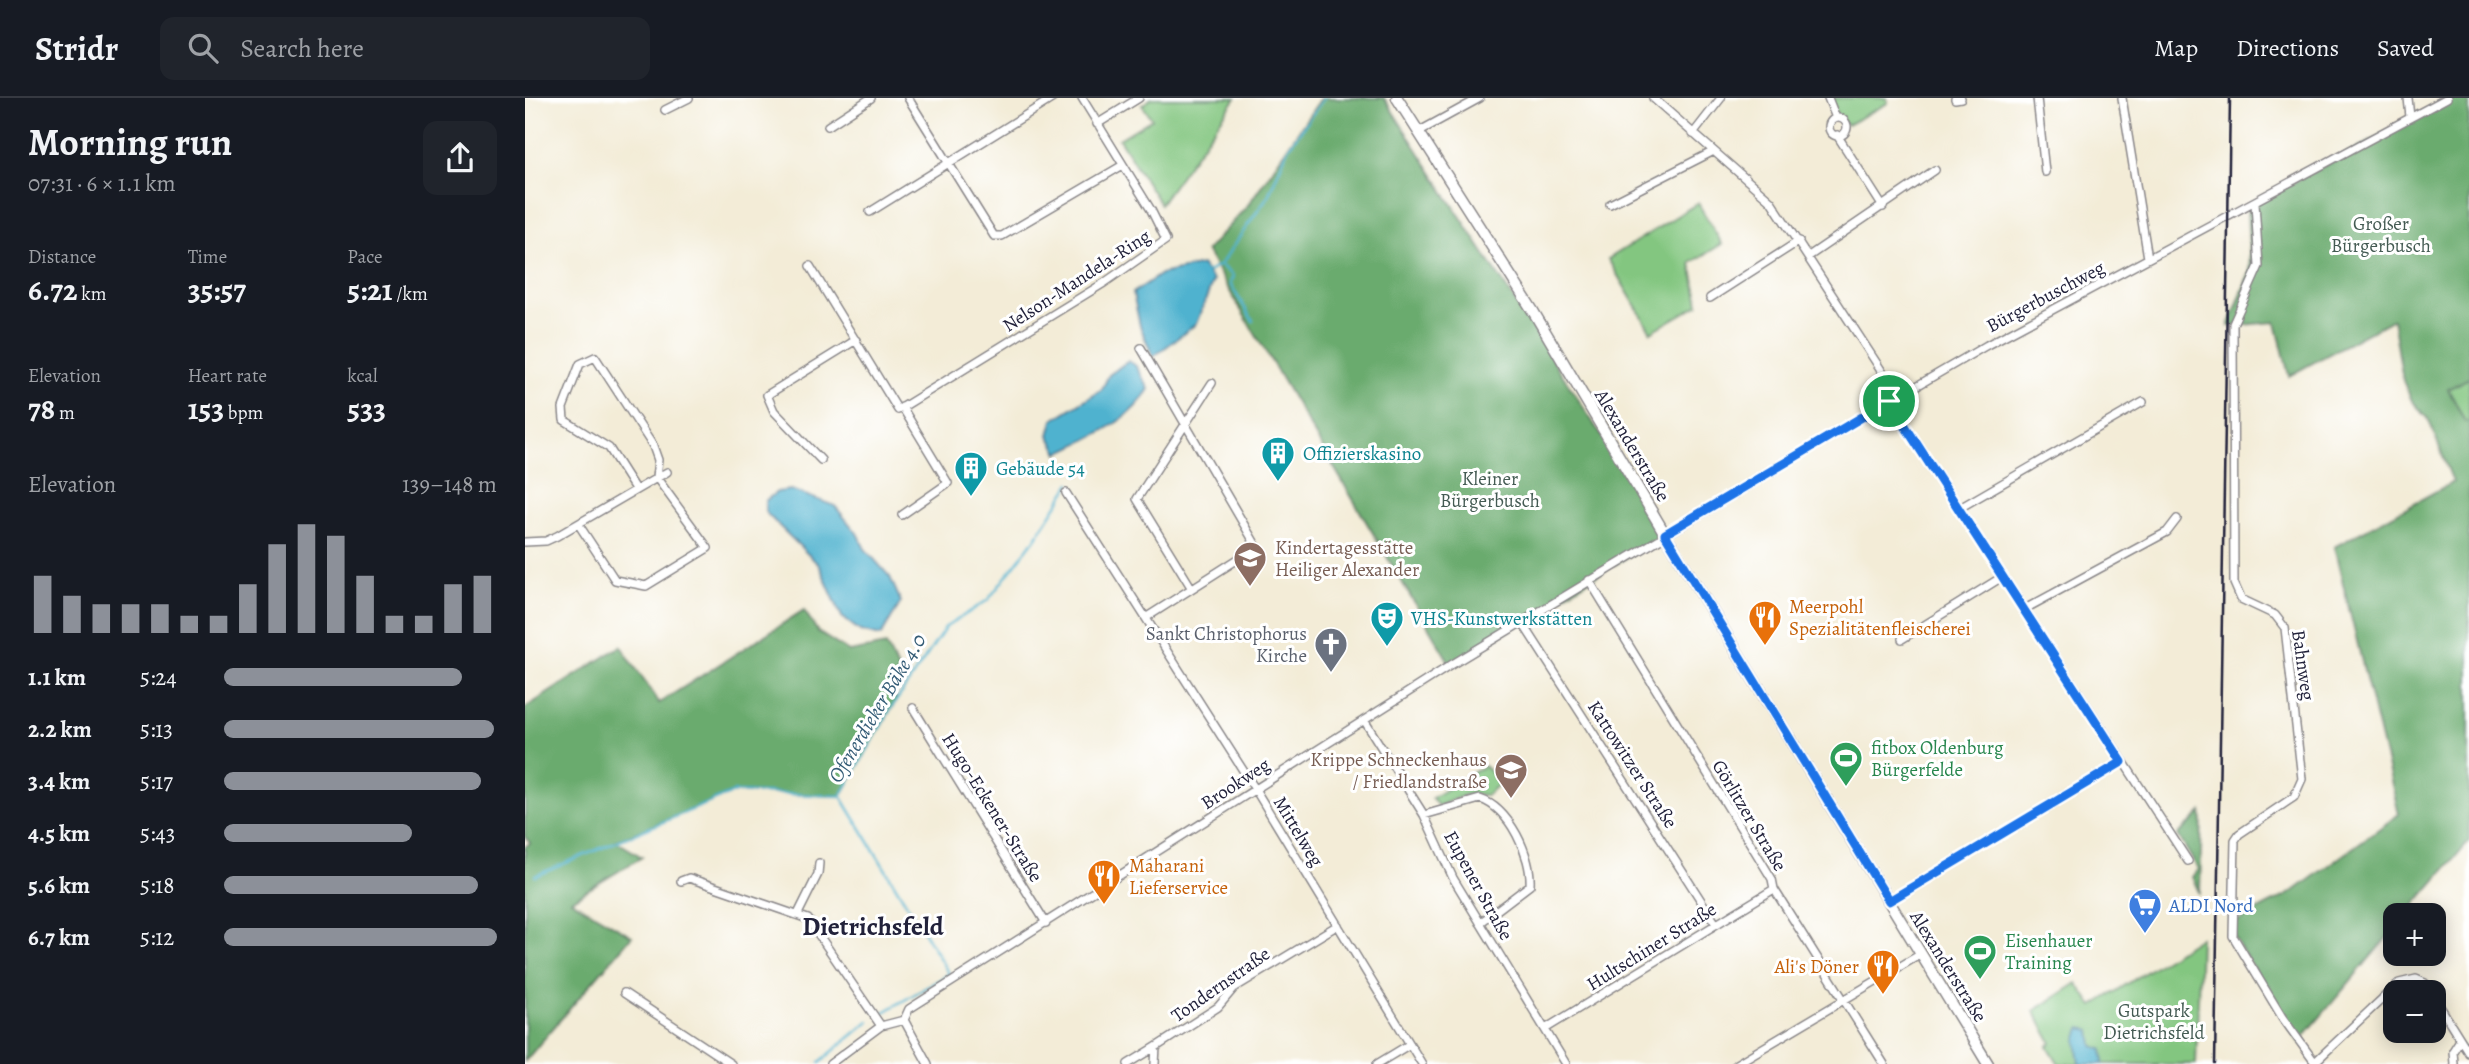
<!DOCTYPE html>
<html lang="en">
<head>
<meta charset="utf-8">
<style>
	:root { --surface:#171b24; --page:#20242c; --text:#f1f3f6; --muted:#9ea1a6; --line:#363941; --accent:#8c9099 }
	body { margin:0; font-family:Alegreya,serif; background:var(--page); color:var(--text); height:100vh; display:flex; flex-direction:column; font-size:26px; white-space:nowrap }
	* { box-sizing:border-box; margin:0 }
	p { font-size:23px; color:var(--muted) }
	.icon { flex:none; width:38px; height:38px; fill:none; stroke:currentColor; stroke-width:2; stroke-linecap:round; stroke-linejoin:round }
	.map { position:relative; flex:1; overflow:hidden }
	.side { display:flex; flex-direction:column; background:var(--surface); width:525px }
	.side>* { flex:none }
	.tools { position:absolute; left:1858px; top:805px; display:grid; gap:14px }
	.tools a { display:grid; place-items:center; width:63px; height:63px; border-radius:14px; background:var(--surface); box-shadow:0 4px 18px #0003; font-size:35px }
	.pin { position:absolute; display:grid; place-items:center; width:60px; height:60px; color:#fff; margin:-30px; border:4px solid #fff; border-radius:50%; box-shadow:0 2px 7px #0007 }
	.round { display:grid; place-items:center; flex:none; width:74px; height:74px; border-radius:14px; background:var(--page) }
	.head { display:flex; align-items:center; justify-content:space-between; height:119px; padding:0 28px }
	h1 { font-size:38px; font-weight:700; line-height:52px }
	.stats { display:grid; grid-template-columns:repeat(3,1fr); gap:10px; height:119px; padding:7px 28px }
	.stats div { display:grid; align-content:center }
	.stats b { font-size:30px; font-weight:700 }
	.stats small { font-size:19px; font-weight:400 }
	.stats p { font-size:19px }
	.chart { height:196px; padding:14px 28px }
	.chart p { display:flex; justify-content:space-between }
	.chart svg { width:100%; height:126px; margin-top:7px; stroke:var(--accent); stroke-width:6 }
	ul { padding:0 28px; list-style:none; font-size:23px }
	li { display:grid; grid-template-columns:112px 84px 1fr; align-items:center; height:52px }
	li i { height:18px; border-radius:9px; background:var(--accent) }
	header { display:flex; align-items:center; gap:42px; box-sizing:border-box; height:98px; padding:0 35px; background:var(--surface); border-bottom:2px solid var(--line) }
	header strong { font-size:33px }
	nav { display:flex; gap:38px; margin-inline-start:auto; font-size:24px }
	.search { width:490px; height:63px; background:var(--page); display:flex; align-items:center; gap:18px; box-sizing:border-box; padding:0 24px; border-radius:14px; color:var(--muted); font-size:26px }
	main { display:flex; flex:1; min-height:0 }
	.map>svg:first-child { display:block }
	.green { fill:#83c680; stroke:#52745e; stroke-width:2 }
	.forest { fill:#6aab6e; stroke:#466654; stroke-width:2 }
	.water { fill:#50b2cf; stroke:#396a85; stroke-width:2 }
	.lines { fill:none; stroke-linecap:round; stroke-linejoin:round }
	.stream { stroke:#50b2cf; stroke-width:2.5 }
	.minor-casing { stroke:#8a8789; stroke-width:10 }
	.secondary-casing { stroke:#8a8789; stroke-width:13 }
	.minor { stroke:#fff; stroke-width:7 }
	.secondary { stroke:#fff; stroke-width:10 }
	.rail { stroke:#22223b; stroke-width:2.5 }
	.route-casing { stroke:#fff; stroke-width:14 }
	.route { stroke:#1a73e8; stroke-width:9 }
	.labels { text-anchor:middle; stroke-width:6; stroke-linejoin:round; paint-order:stroke }
	.park-label { font-size:19px; fill:#445b53; stroke:#fff }
	.street-label { font-size:19px; fill:#22223b; stroke:#fff }
	.culture-label { font-size:19px; fill:#0d838f; stroke:#fff; text-anchor:start }
	.education-label { font-size:19px; fill:#785e54; stroke:#fff; text-anchor:start }
	.food-label { font-size:19px; fill:#c56008; stroke:#fff; text-anchor:start }
	.worship-label { font-size:19px; fill:#5b616d; stroke:#fff; text-anchor:end }
	.leisure-label { font-size:19px; fill:#27864d; stroke:#fff; text-anchor:start }
	.shop-label { font-size:19px; fill:#366cbe; stroke:#fff; text-anchor:start }
	.water-label { font-size:21px; font-style:italic; fill:#345c76; stroke:#fff }
	.district-label { font-size:26px; font-weight:bold; fill:#22223b; stroke:#fff }
</style>
</head>
<body>
<header>
<strong>Stridr</strong>
<div class="search"><svg class="icon" aria-label="search" viewBox="0 0 24 24"><circle cx="10" cy="10" r="6"/><path d="M15 15l6 6"/></svg>Search here</div>
<nav><a>Map</a><a>Directions</a><a>Saved</a></nav>
</header>
<main>
<section class="side">
<div class="head"><div><h1>Morning run</h1><p>07:31 · 6 × 1.1 km</p></div><a class="round"><svg class="icon" aria-label="share" viewBox="0 0 24 24"><path d="M12 15V3M7 8l5-5 5 5M5 13v7h14v-7"/></svg></a></div>
<div class="stats">
<div><p>Distance</p><b>6.72<small> km</small></b></div>
<div><p>Time</p><b>35:57</b></div>
<div><p>Pace</p><b>5:21<small> /km</small></b></div>
</div>
<div class="stats">
<div><p>Elevation</p><b>78<small> m</small></b></div>
<div><p>Heart rate</p><b>153<small> bpm</small></b></div>
<div><p>kcal</p><b>533</b></div>
</div>
<div class="chart"><p><span>Elevation</span>139–148 m</p>
<svg viewBox="0 0 160 44" preserveAspectRatio="none"><path d="M5 44V24M15 44V31M25 44V34M35 44V34M45 44V34M55 44V38M65 44V38M75 44V27M85 44V13M95 44V6M105 44V10M115 44V24M125 44V38M135 44V38M145 44V27M155 44V24"/></svg>
</div>
<ul>
<li><b>1.1 km</b>5:24<i style="width:87%"></i></li>
<li><b>2.2 km</b>5:13<i style="width:99%"></i></li>
<li><b>3.4 km</b>5:17<i style="width:94%"></i></li>
<li><b>4.5 km</b>5:43<i style="width:69%"></i></li>
<li><b>5.6 km</b>5:18<i style="width:93%"></i></li>
<li><b>6.7 km</b>5:12<i style="width:100%"></i></li>
</ul>
</section>
<div class="map">
<svg width="1944" height="966" viewBox="0 0 1944 966">
	<rect width="100%" height="100%" fill="#fff"/>
	<filter id="ink" filterUnits="userSpaceOnUse"><feTurbulence type="fractalNoise" baseFrequency=".0143" numOctaves="2"/><feDisplacementMap in="SourceGraphic" scale="14" xChannelSelector="R" yChannelSelector="G"/><feConvolveMatrix kernelMatrix="1 2 1 2 8 2 1 2 1" color-interpolation-filters="sRGB"/></filter>
	<filter id="wash" filterUnits="userSpaceOnUse"><feTurbulence type="fractalNoise" baseFrequency=".00686" numOctaves="4" result="noise"/><feDisplacementMap in="SourceGraphic" scale="28" xChannelSelector="R" yChannelSelector="G"/><feGaussianBlur stdDeviation="1.57" result="paint"/><feColorMatrix in="noise" values="0 0 0 0 0 0 0 0 0 0 0 0 0 0 0 0 0 1.4 0 .05"/><feComposite in="paint" operator="in"/></filter>
	<g filter="url(#wash)">
		<rect width="100%" height="100%" fill="#f3ecd7"/>
		<path class="green" d="M627 0H711L635 106 594 41 627 21 617 7Z
			M1304 0H1362L1363 5 1322 27 1314 20Z
			M1173 105 1197 146 1166 165 1174 206 1126 234 1083 161Z
			M1944 280V322L1940 324 1923 290Z
			M959 668 976 684 961 697H940L913 708 907 700Z
			M1675 839 1671 966H1534L1523 948 1527 945 1509 913 1552 885 1568 908Z"/>
		<path class="forest" d="M796 0H859L1140 436 926 567 681 153 723 107Z
			M1926 0H1944V280L1923 291 1940 324 1944 322V743L1881 817H1871V829L1774 944 1708 838V825L1766 795 1874 716 1809 449 1928 384 1903 320 1887 303 1878 283 1868 221 1764 278 1751 224 1704 228 1725 172 1722 113 1730 105Z
			M279 512 293 534 324 554 361 547 374 573 362 592 372 601 316 698 209 694 91 743 117 759 46 802 107 838 0 963V749L5 745 0 738V610L96 548 134 605Z
			M1677 714 1675 796 1667 779 1673 771 1653 737Z"/>
		<path class="water" d="M676 167 688 183 671 226 628 259 615 228 608 195 636 176Z
			M603 263 611 268 624 291C605 324 567 339 534 355L524 337 528 322 577 291 584 277Z
			M266 392 310 408 332 435 340 451 365 479 376 504 356 538 335 533 317 519 294 467 241 415 240 403 252 394Z
			M1556 930 1566 932 1568 948 1578 951 1579 966H1555L1552 943Z"/>
		<g class="lines">
			<path class="stream" d="M695 167 708 178 705 186 728 223
				M681 175 695 167 743 98 763 50 799 0
				M10 778 209 694 316 698
				M354 917 424 876 316 698 367 609 421 529 463 502 510 441 546 385
				M295 964 344 923"/>
		</g>
	</g>
	<g filter="url(#ink)">
		<g class="lines">
			<defs>
				<path id="minor" d="M383 0 469 138H477L598 67
					M1128 0 1246 103 1373 298
					M1303 0 1311 20
					M1512 0 1520 74
					M1597 0 1623 160
					M1883 0 1885 19
					M1430 1 1436 0
					M140 12 164 0
					M1304 29a9 9 0 1 1 18 0a9 9 0 1 1-18 0Z
					M572 26 614 0
					M303 28 346 0
					M893 34 955 0
					M1168 36 1196 0
					M1312 37 1358 109
					M1730 105 1734 168 1708 226 1709 485 1716 501 1750 517 1760 530 1777 681 1769 699 1714 736 1710 742 1708 838 1757 919 1791 966
					M1085 106 1187 54
					M345 114 528 0
					M1284 158 1410 72
					M285 168 373 312 579 185 641 142 626 112 557 0
					M1185 200 1274 143
					M616 250 732 449 622 519
					M1364 303 1663 763
					M296 362 249 313 242 297 331 242
					M541 395 730 691 897 966
					M1433 411 1618 304
					M377 417 423 385 377 309
					M54 427 90 482 121 488 183 450 131 379 133 362 128 348 70 259 55 266 38 310 39 322 84 350 110 391
					M0 444 21 443 32 438 142 374
					M1064 482 1247 781 1249 791 1359 966
					M666 489 612 401 687 285
					M1498 512 1642 434 1652 421
					M997 524 1191 826
					M1377 541 1477 479
					M388 610 521 825
					M839 622 899 717 928 780 1041 966
					M899 717 955 701C984 710 1007 758 1005 787L955 825
					M156 783 164 780 283 821 356 928
					M1364 803 1597 664
					M273 816 293 776 294 765
					M99 895 206 966
					M1909 899 1944 955
					M379 922 384 911 926 567 1275 356 1462 247 1922 0
					M379 922 403 966
					M1020 931 1249 791
					M1790 964 1874 885 1891 881 1900 885 1906 894
					M305 966 356 928 379 922
					M603 966 631 949
					M630 966 631 949 693 909 709 890 813 827
					M852 966 885 946
					M1211 966 1396 856
					M1929 966 1928 953 1935 942"/>
				<path id="secondary" d="M872 0 1008 213 1140 436 1463 966"/>
			</defs>
			<use href="#minor" class="minor-casing"/>
			<use href="#secondary" class="secondary-casing"/>
			<use href="#minor" class="minor"/>
			<use href="#secondary" class="secondary"/>
			<path class="rail" d="M1690 966 1705 0"/>
		</g>
	</g>
	<g class="lines" filter="url(#ink)">
		<defs>
			<path id="route" d="M1364 303 1597 664 1364 803 1140 436Z"/>
		</defs>
		<use href="#route" class="route-casing"/>
		<use href="#route" class="route"/>
	</g>
	<defs>
		<symbol id="building-pin" viewBox="-11 -11 22 30"><path d="M0 17L-7.5 6A9.5 9.5 0 1 1 7.5 6Z" fill="#0f9aa8" stroke="#fff"/><path d="M-4-6H4V6H1V3H-1V6H-4ZM-2.5-4.3h1.7v1.8h-1.7ZM.8-4.3h1.7v1.8H.8ZM-2.5-1h1.7V.8h-1.7ZM.8-1h1.7V.8H.8Z" fill="#fff"/></symbol>
		<symbol id="school-pin" viewBox="-11 -11 22 30"><path d="M0 17L-7.5 6A9.5 9.5 0 1 1 7.5 6Z" fill="#8d6e63" stroke="#fff"/><path d="M0-5L7-2L0 1L-7-2ZM-4 1L0 2.5L4 1V4Q0 6-4 4Z" fill="#fff"/></symbol>
		<symbol id="restaurant-pin" viewBox="-11 -11 22 30"><path d="M0 17L-7.5 6A9.5 9.5 0 1 1 7.5 6Z" fill="#e8710a" stroke="#fff"/><path d="M-5-6h1v4h1v-4h1v4h1v-4h1v5L-1.5 .5V6h-2V.5L-5-1ZM5-6V6H3V1.5H1.5Q1.5-4 5-6Z" fill="#fff"/></symbol>
		<symbol id="theatre-pin" viewBox="-11 -11 22 30"><path d="M0 17L-7.5 6A9.5 9.5 0 1 1 7.5 6Z" fill="#0f9aa8" stroke="#fff"/><path d="M-5-5.5Q0-4 5-5.5V0Q5 5 0 6Q-5 5-5 0ZM-3.3-2.5H-1v1.5H-3.3ZM1-2.5H3.3v1.5H1ZM-2.8 1Q0 5.5 2.8 1Z" fill="#fff"/></symbol>
		<symbol id="church-pin" viewBox="-11 -11 22 30"><path d="M0 17L-7.5 6A9.5 9.5 0 1 1 7.5 6Z" fill="#6b7280" stroke="#fff"/><path d="M-1.2-6h2.4v3.5h3.3v2.4h-3.3V6h-2.4V-.1h-3.3v-2.4h3.3Z" fill="#fff"/></symbol>
		<symbol id="stadium-pin" viewBox="-11 -11 22 30"><path d="M0 17L-7.5 6A9.5 9.5 0 1 1 7.5 6Z" fill="#2e9e5b" stroke="#fff"/><path d="M0-5a6.5 5 0 1 0 0 10a6.5 5 0 1 0 0-10ZM-3.5-1.8h7v3.6h-7Z" fill="#fff"/></symbol>
		<symbol id="supermarket-pin" viewBox="-11 -11 22 30"><path d="M0 17L-7.5 6A9.5 9.5 0 1 1 7.5 6Z" fill="#3f7fe0" stroke="#fff"/><path d="M-6-5.5h2.5l.6 2H6L4.5 2H-2.5L-4.4-4H-6ZM-1.5 3.2a1.3 1.3 0 1 0 .1 0ZM3 3.2a1.3 1.3 0 1 0 .1 0Z" fill="#fff"/></symbol>
	</defs>
	<g fill-rule="evenodd">
		<use href="#building-pin" x="734" y="336" width="38" height="52"/>
		<use href="#building-pin" x="427" y="351" width="38" height="52"/>
		<use href="#school-pin" x="706" y="441" width="38" height="52"/>
		<use href="#restaurant-pin" x="1221" y="500" width="38" height="52"/>
		<use href="#theatre-pin" x="843" y="501" width="38" height="52"/>
		<use href="#church-pin" x="787" y="527" width="38" height="52"/>
		<use href="#stadium-pin" x="1302" y="641" width="38" height="52"/>
		<use href="#school-pin" x="967" y="653" width="38" height="52"/>
		<use href="#restaurant-pin" x="560" y="759" width="38" height="52"/>
		<use href="#supermarket-pin" x="1601" y="788" width="38" height="52"/>
		<use href="#stadium-pin" x="1436" y="834" width="38" height="52"/>
		<use href="#restaurant-pin" x="1339" y="849" width="38" height="52"/>
	</g>
	<g class="labels">
		<g class="park-label">
			<text x="1856" y="132">Großer<tspan x="1856" dy="22">Bürgerbusch</tspan></text>
			<text x="965" y="387">Kleiner<tspan x="965" dy="22">Bürgerbusch</tspan></text>
			<text x="1629" y="919">Gutspark<tspan x="1629" dy="22">Dietrichsfeld</tspan></text>
		</g>
		<g class="street-label">
			<text transform="translate(551 182) rotate(-33)" y="7">Nelson-Mandela-Ring</text>
			<text transform="translate(1520 198) rotate(-28)" y="7">Bürgerbuschweg</text>
			<text transform="translate(1108 347) rotate(59)" y="7">Alexanderstraße</text>
			<text transform="translate(1779 567) rotate(82)" y="7">Bahnweg</text>
			<text transform="translate(1108 666) rotate(57)" y="7">Kattowitzer Straße</text>
			<text transform="translate(710 685) rotate(-33)" y="7">Brookweg</text>
			<text transform="translate(468 709) rotate(58)" y="7">Hugo-Eckener-Straße</text>
			<text transform="translate(1225 717) rotate(59)" y="7">Görlitzer Straße</text>
			<text transform="translate(774 733) rotate(59)" y="7">Mittelweg</text>
			<text transform="translate(954 787) rotate(61)" y="7">Eupener Straße</text>
			<text transform="translate(1126 848) rotate(-32)" y="7">Hultschiner Straße</text>
			<text transform="translate(1424 868) rotate(58)" y="7">Alexanderstraße</text>
			<text transform="translate(695 886) rotate(-35)" y="7">Tondernstraße</text>
		</g>
		<g class="culture-label">
			<text x="778" y="362">Offizierskasino</text>
			<text x="471" y="377">Gebäude 54</text>
			<text x="886" y="527">VHS-Kunstwerkstätten</text>
		</g>
		<g class="education-label">
			<text x="750" y="456">Kindertagesstätte<tspan x="750" dy="22">Heiliger Alexander</tspan></text>
			<text x="962" y="668" text-anchor="end">Krippe Schneckenhaus<tspan x="962" dy="22">/ Friedlandstraße</tspan></text>
		</g>
		<g class="food-label">
			<text x="1264" y="515">Meerpohl<tspan x="1264" dy="22">Spezialitätenfleischerei</tspan></text>
			<text x="604" y="774">Maharani<tspan x="604" dy="22">Lieferservice</tspan></text>
			<text x="1334" y="875" text-anchor="end">Ali's Döner</text>
		</g>
		<g class="worship-label">
			<text x="782" y="542">Sankt Christophorus<tspan x="782" dy="22">Kirche</tspan></text>
		</g>
		<g class="leisure-label">
			<text x="1346" y="656">fitbox Oldenburg<tspan x="1346" dy="22">Bürgerfelde</tspan></text>
			<text x="1480" y="849">Eisenhauer<tspan x="1480" dy="22">Training</tspan></text>
		</g>
		<g class="shop-label">
			<text x="1644" y="814">ALDI Nord</text>
		</g>
		<g class="water-label">
			<text transform="translate(352 610) rotate(-59)" y="7">Ofenerdieker Bäke 4.0</text>
		</g>
		<g class="district-label">
			<text x="348" y="837">Dietrichsfeld</text>
		</g>
	</g>
</svg>
<div class="tools">
<a>+</a>
<a>−</a>
</div>
<div class="pin" style="left:1364px;top:303px;background:#1e9e55"><svg class="icon" aria-label="arrive" viewBox="0 0 24 24"><path d="M6 21V4h12l-3 4 3 4H6"/></svg></div>
</div>
</main>
</body>
</html>
